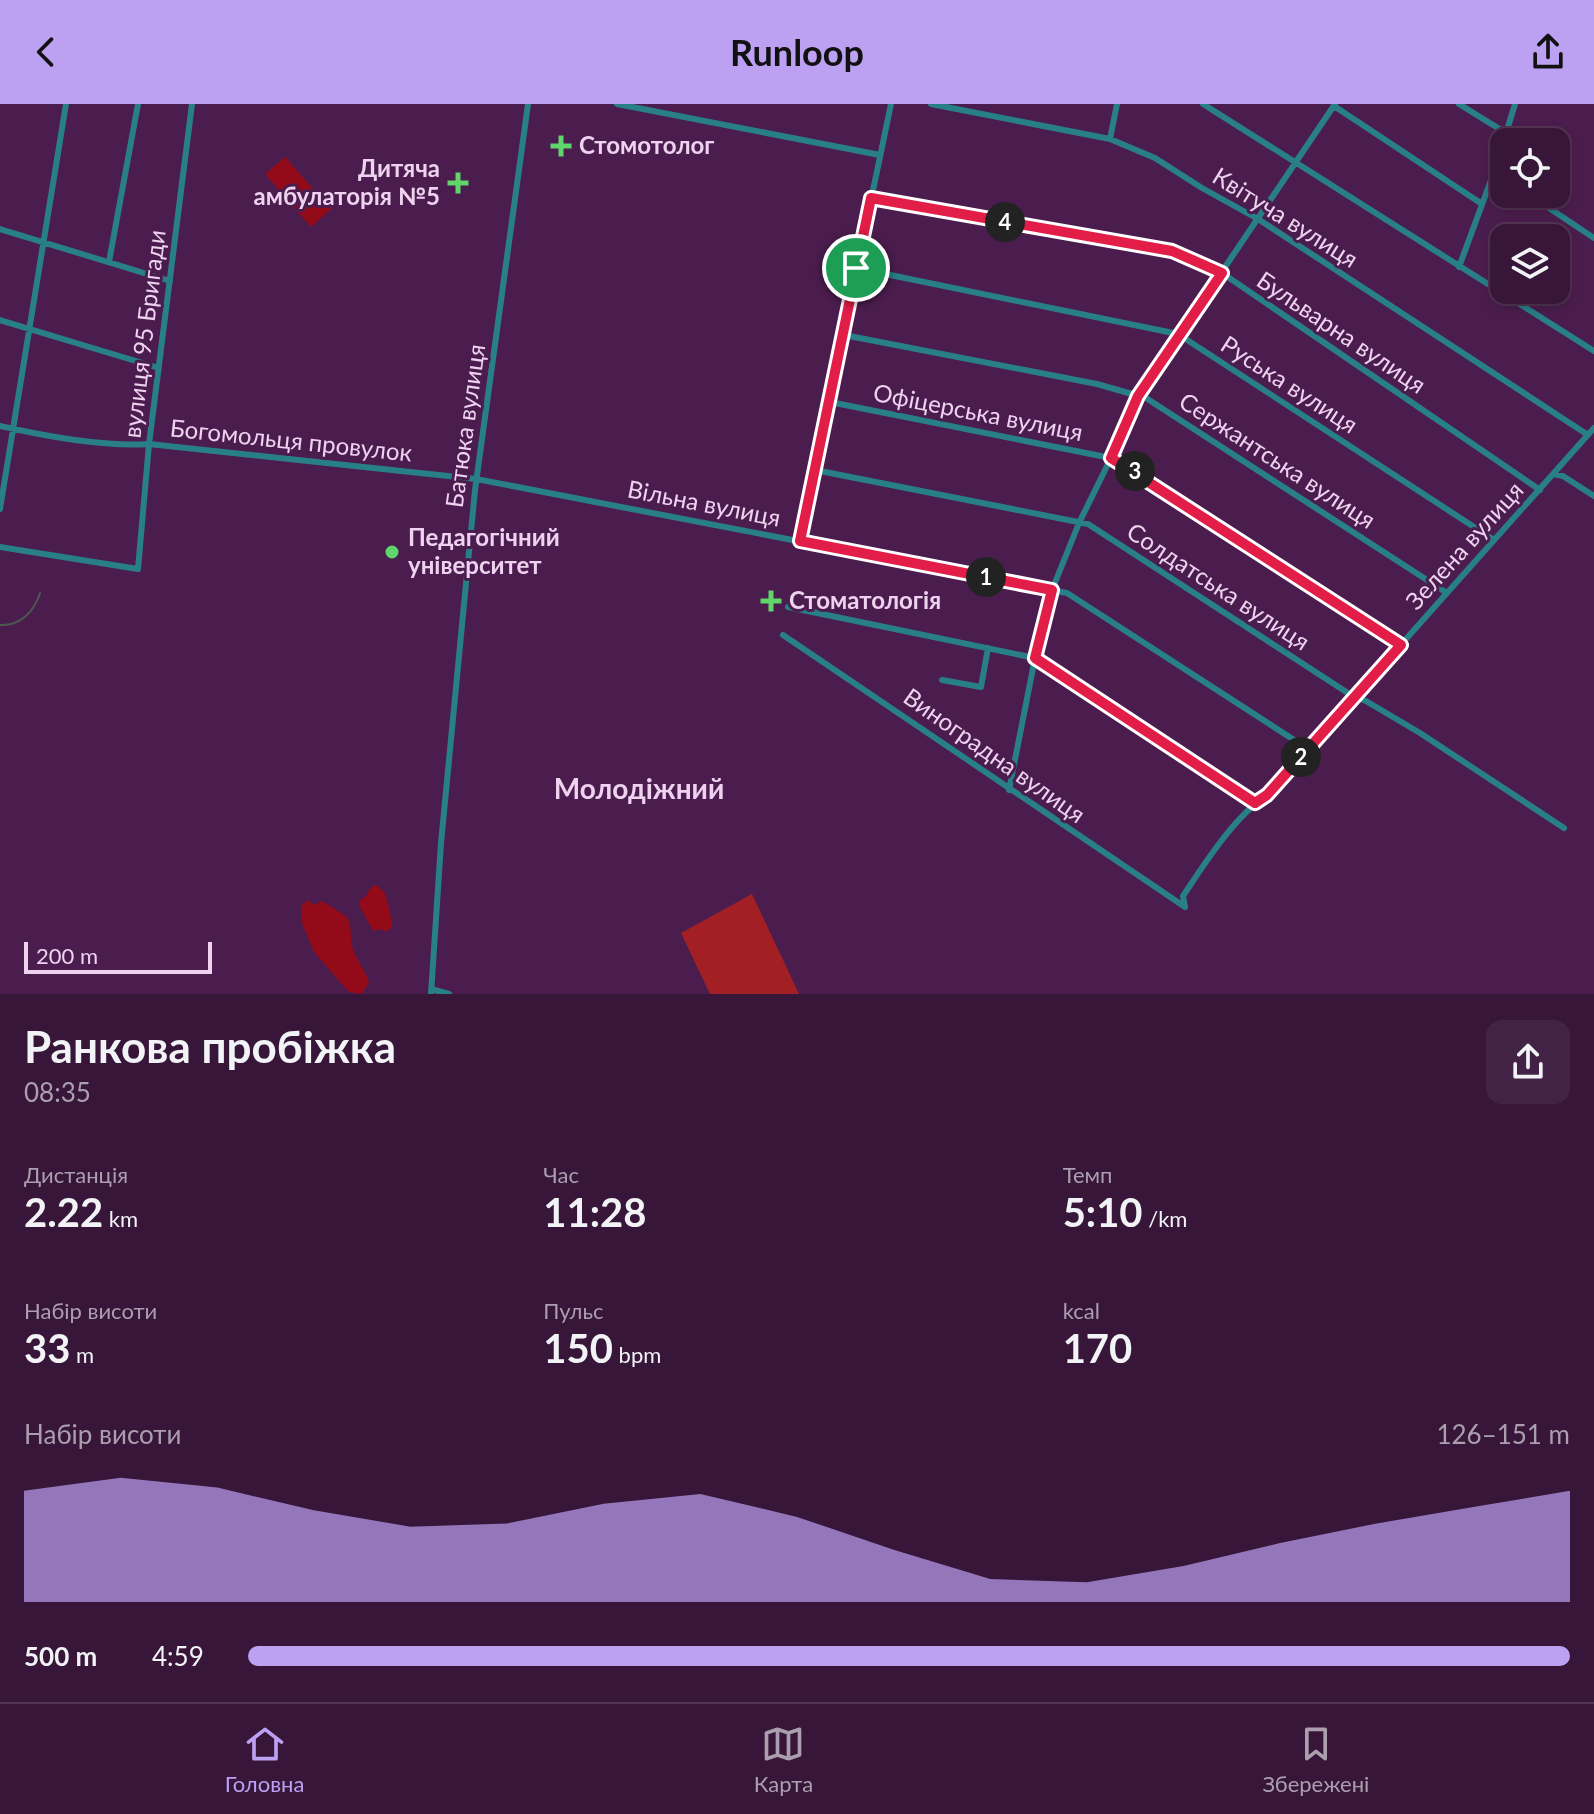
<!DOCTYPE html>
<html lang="uk">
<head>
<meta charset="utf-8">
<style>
	:root { --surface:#38163a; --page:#432345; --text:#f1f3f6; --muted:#ab9faf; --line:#523554; --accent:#bca0f2 }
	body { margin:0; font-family:Lato,sans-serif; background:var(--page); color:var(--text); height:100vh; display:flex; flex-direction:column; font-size:30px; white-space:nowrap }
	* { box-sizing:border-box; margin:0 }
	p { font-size:26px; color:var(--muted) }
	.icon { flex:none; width:44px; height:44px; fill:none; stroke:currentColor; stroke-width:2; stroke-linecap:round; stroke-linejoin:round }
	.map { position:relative; height:890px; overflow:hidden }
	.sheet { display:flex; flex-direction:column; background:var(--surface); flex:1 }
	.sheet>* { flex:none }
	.tools { position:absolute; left:1490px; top:24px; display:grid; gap:16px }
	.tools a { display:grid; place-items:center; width:80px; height:80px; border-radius:16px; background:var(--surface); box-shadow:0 4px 12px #0003,0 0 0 2px var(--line); font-size:40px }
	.scale { position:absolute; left:24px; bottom:20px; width:188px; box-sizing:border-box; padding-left:8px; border:4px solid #eed2ef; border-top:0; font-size:22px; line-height:28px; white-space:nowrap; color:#eed2ef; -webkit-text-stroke:6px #4b1d4e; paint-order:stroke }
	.pin { position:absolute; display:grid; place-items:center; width:68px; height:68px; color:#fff; margin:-34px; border:4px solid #fff; border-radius:50%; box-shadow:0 2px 8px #0007 }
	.km { position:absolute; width:40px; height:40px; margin:-20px; border-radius:50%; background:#222; color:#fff; font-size:22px; line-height:40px; text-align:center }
	.round { display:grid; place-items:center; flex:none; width:84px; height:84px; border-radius:16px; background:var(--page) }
	.headline { display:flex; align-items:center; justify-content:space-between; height:136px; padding:0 24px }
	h1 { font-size:44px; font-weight:700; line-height:60px }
	.metrics { display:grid; grid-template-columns:repeat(3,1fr); gap:12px; height:136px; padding:8px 24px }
	.metrics div { display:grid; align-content:center }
	.metrics b { font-size:40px; font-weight:700 }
	.metrics small { font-size:22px; font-weight:400 }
	.metrics p { font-size:22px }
	.chart { height:224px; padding:16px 24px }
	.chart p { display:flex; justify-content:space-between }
	.chart svg { width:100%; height:144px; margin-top:8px; fill:var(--accent); opacity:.7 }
	ul { padding:0 24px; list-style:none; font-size:26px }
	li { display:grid; grid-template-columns:128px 96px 1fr; align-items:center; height:60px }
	li i { height:20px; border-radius:10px; background:var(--accent) }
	header { display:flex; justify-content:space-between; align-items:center; height:104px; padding:0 24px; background:var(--accent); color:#111; font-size:36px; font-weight:700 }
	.tabs { display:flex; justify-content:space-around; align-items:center; height:112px; border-top:2px solid var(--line); background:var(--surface); font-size:22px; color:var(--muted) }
	.tabs a { display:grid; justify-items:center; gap:4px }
	.tabs .selected { color:var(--accent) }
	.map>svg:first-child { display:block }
	.green { fill:#930b18 }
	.forest { fill:#a22024 }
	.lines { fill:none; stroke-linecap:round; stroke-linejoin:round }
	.stream { stroke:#4c5b4f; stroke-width:2 }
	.minor { stroke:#287f88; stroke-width:6 }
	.route-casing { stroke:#fff; stroke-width:16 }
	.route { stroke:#e11d48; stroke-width:10 }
	.poi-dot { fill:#60d56a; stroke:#4b1d4e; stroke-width:3 }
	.labels { text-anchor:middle; stroke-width:6; stroke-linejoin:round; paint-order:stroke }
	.poi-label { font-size:24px; font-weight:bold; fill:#eed2ef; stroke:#4b1d4e; text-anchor:start }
	.street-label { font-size:24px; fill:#eed2ef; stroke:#4b1d4e }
	.quarter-label { font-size:28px; font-weight:bold; fill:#eed2ef; stroke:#4b1d4e }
</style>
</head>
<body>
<header><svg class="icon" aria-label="back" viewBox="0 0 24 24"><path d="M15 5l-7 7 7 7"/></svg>Runloop<svg class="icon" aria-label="share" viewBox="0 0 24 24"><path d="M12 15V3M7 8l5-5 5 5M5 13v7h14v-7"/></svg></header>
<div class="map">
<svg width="1594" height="890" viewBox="0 0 1594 890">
	<rect width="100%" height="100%" fill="#4b1d4e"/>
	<path class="green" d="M285 53 331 105 311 123 265 70Z
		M376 781 385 789C387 796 393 819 392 824L384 828 381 825 373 827 359 801V797L366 792 371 783Z
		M308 796 313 801 322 797C327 800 347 812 348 815 352 823 350 834 352 842 355 855 365 865 369 878L362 890 349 888 314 848 302 819 301 802Z"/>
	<path class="forest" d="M752 790 799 890H710L681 829Z"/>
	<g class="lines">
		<path class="stream" d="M0 521C20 522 34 508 40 489"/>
		<path class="minor" d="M617 0 880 51
			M931 0 1110 35 1155 54 1202 84 1258 115 1588 331
			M1203 0 1594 247
			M1459 0 1506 29
			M1334 2 1482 100
			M1110 35 1117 0
			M1528 90 1594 134
			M871 94 1172 147 1222 169 1540 386
			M0 125 170 177
			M109 158 138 0
			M1459 163 1494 68 1515 0
			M856 164 1178 230 1494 436
			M0 216 159 264
			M844 231 1097 280 1146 294 1447 489
			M830 298 1111 354 1401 541
			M0 322C44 332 105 343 149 340L476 375 1067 489 1308 645
			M815 366 1088 420 1354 593 1366 597 1420 629 1564 724
			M1553 370 1563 372 1594 392
			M0 405 66 0
			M800 437 891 0
			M0 443 138 465 149 340 192 0
			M788 503 1035 554 1255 699
			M783 531 1185 803
			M942 576 981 583 988 544
			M1009 686 1035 554 1052 486 1079 419 1111 354 1138 292 1335 0
			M1185 803 1183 792C1205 759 1234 713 1267 691L1594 324
			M431 885 449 890
			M431 890 441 739 475 386 528 0"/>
	</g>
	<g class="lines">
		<defs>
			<path id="route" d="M871 94 1172 147 1222 169 1138 292 1111 354 1401 541 1267 691 1255 699 1035 554 1052 486 800 437Z"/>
		</defs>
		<use href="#route" class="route-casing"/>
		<use href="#route" class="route"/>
	</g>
	<g class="poi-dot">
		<path d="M557 30h8v8h8v8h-8v8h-8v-8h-8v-8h8z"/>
		<path d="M454 67h8v8h8v8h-8v8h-8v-8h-8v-8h8z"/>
		<circle cx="392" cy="448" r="8"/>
		<path d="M767 485h8v8h8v8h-8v8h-8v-8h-8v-8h8z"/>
	</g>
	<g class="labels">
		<g class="poi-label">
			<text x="579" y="50">Стомотолог</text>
			<text x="440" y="73" text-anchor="end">Дитяча<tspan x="440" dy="28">амбулаторія №5</tspan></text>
			<text x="408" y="442">Педагогічний<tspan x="408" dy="28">університет</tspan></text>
			<text x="789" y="505">Стоматологія</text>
		</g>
		<g class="street-label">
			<text transform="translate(1285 114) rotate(32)" y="8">Квітуча вулиця</text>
			<text transform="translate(1341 229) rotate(34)" y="8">Бульварна вулиця</text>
			<text transform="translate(145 230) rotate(-83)" y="8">вулиця 95 Бригади</text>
			<text transform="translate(1289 281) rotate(33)" y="8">Руська вулиця</text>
			<text transform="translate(978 309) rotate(11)" y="8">Офіцерська вулиця</text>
			<text transform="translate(466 322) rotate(-82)" y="8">Батюка вулиця</text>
			<text transform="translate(291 337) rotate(6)" y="8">Богомольця провулок</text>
			<text transform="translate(1277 357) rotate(33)" y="8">Сержантська вулиця</text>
			<text transform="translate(704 400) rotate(11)" y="8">Вільна вулиця</text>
			<text transform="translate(1465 442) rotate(-48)" y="8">Зелена вулиця</text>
			<text transform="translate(1218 483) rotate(33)" y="8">Солдатська вулиця</text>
			<text transform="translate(994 652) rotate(35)" y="8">Виноградна вулиця</text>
		</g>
		<g class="quarter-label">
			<text x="639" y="695">Молодіжний</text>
		</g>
	</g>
</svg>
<div class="tools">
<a><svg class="icon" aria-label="locate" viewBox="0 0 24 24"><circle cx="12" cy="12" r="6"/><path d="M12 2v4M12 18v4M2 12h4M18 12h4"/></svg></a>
<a><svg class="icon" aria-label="layers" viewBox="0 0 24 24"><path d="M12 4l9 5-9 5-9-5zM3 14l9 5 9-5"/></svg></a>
</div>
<div class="scale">200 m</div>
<div class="pin" style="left:856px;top:164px;background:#1e9e55"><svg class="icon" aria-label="arrive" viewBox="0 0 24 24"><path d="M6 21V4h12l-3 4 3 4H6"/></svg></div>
<b class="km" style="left:986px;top:473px">1</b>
<b class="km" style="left:1301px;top:653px">2</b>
<b class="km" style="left:1135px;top:367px">3</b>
<b class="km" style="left:1005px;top:118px">4</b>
</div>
<section class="sheet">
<div class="headline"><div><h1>Ранкова пробіжка</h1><p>08:35</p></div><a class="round"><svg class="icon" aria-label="share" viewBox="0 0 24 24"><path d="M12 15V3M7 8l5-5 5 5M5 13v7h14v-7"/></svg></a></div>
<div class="metrics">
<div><p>Дистанція</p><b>2.22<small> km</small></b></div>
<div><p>Час</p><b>11:28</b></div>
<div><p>Темп</p><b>5:10<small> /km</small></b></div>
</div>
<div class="metrics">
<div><p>Набір висоти</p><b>33<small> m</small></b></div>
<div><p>Пульс</p><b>150<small> bpm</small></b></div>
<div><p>kcal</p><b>170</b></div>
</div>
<div class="chart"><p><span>Набір висоти</span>126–151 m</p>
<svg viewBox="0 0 160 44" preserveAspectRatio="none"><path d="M0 44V10L10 6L20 9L30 16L40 21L50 20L60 14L70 11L80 18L90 28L100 37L110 38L120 33L130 26L140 20L150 15L160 10V44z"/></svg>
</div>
<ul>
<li><b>500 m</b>4:59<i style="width:100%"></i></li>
</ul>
</section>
<nav class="tabs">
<a class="selected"><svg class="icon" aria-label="home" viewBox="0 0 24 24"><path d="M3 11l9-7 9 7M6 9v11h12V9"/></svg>Головна</a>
<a><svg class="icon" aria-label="map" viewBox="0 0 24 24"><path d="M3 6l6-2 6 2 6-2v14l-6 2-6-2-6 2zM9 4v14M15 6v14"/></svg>Карта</a>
<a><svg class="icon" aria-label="saved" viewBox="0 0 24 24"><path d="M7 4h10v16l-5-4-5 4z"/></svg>Збережені</a>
</nav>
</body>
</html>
